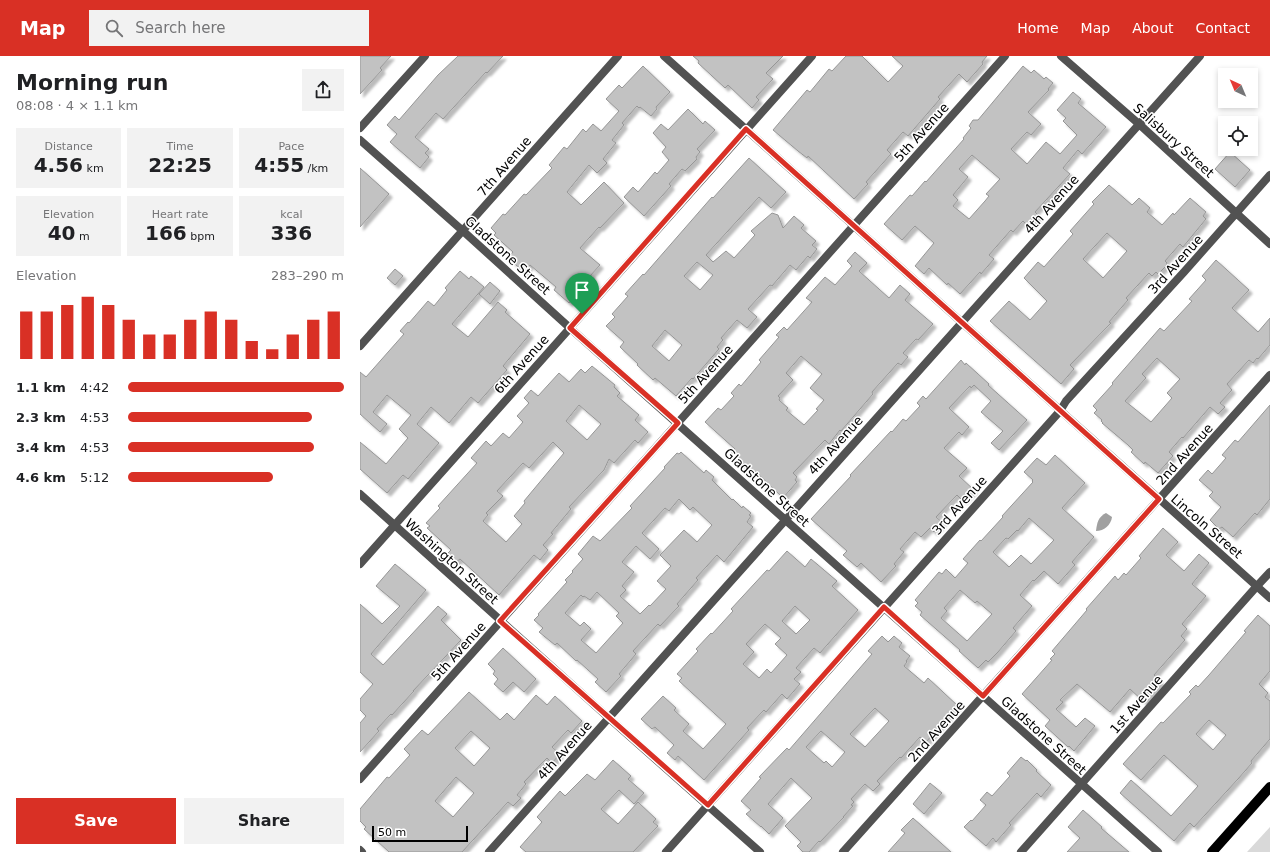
<!DOCTYPE html>
<html lang="en">
<head>
<meta charset="utf-8">
<style>
	:root { --surface:#fff; --page:#f2f2f2; --text:#202124; --muted:#757577; --accent:#d93025 }
	body { margin:0; font-family:"DejaVu Sans",sans-serif; background:var(--page); color:var(--text); height:100vh; display:flex; flex-direction:column; font-size:15px; white-space:nowrap }
	* { box-sizing:border-box; margin:0 }
	p { font-size:13px; color:var(--muted) }
	.icon { flex:none; width:22px; height:22px; fill:none; stroke:currentColor; stroke-width:2; stroke-linecap:round; stroke-linejoin:round }
	.map { position:relative; flex:1; overflow:hidden }
	.drawer { display:flex; flex-direction:column; background:var(--surface); width:360px }
	.drawer>* { flex:none }
	.needle { width:26px; rotate:316deg }
	.controls { position:absolute; left:858px; top:12px; display:grid; gap:8px }
	.controls a { display:grid; place-items:center; width:40px; height:40px; border-radius:0px; background:var(--surface); box-shadow:0 2px 6px #0003; font-size:20px }
	.scale { position:absolute; left:12px; bottom:10px; width:96px; box-sizing:border-box; padding-left:4px; border:2px solid #000; border-top:0; font-size:11px; line-height:14px; white-space:nowrap; color:#000; -webkit-text-stroke:3px #fff; paint-order:stroke }
	.pin { position:absolute; display:grid; place-items:center; width:34px; height:34px; color:#fff; margin:-41px -17px; border-radius:50% 50% 50% 0; rotate:-45deg; box-shadow:0 0 4px #0007 }
	.pin .icon { rotate:45deg }
	.round { display:grid; place-items:center; flex:none; width:42px; height:42px; border-radius:0px; background:var(--page) }
	.headline { display:flex; align-items:center; justify-content:space-between; height:68px; padding:0 16px }
	h1 { font-size:22px; font-weight:700; line-height:30px }
	.figures { display:grid; grid-template-columns:repeat(3,1fr); gap:6px; height:68px; padding:4px 16px }
	.figures div { display:grid; align-content:center; border-radius:0px; background:var(--page); text-align:center }
	.figures b { font-size:20px; font-weight:700 }
	.figures small { font-size:11px; font-weight:400 }
	.figures p { font-size:11px }
	.chart { height:112px; padding:8px 16px }
	.chart p { display:flex; justify-content:space-between }
	.chart svg { width:100%; height:72px; margin-top:4px; stroke:var(--accent); stroke-width:6 }
	.primary-button { display:flex; gap:8px; margin-top:auto; padding:8px 16px }
	.primary-button a { flex:1; height:46px; border-radius:0px; background:var(--accent); color:#fff; font-size:16px; font-weight:700; line-height:46px; text-align:center }
	.primary-button a+a { background:var(--page); color:var(--text) }
	ul { padding:0 16px; list-style:none; font-size:13px }
	li { display:grid; grid-template-columns:64px 48px 1fr; align-items:center; height:30px }
	li i { height:10px; border-radius:5px; background:var(--accent) }
	header { display:flex; align-items:center; gap:24px; box-sizing:border-box; height:56px; padding:0 20px; background:var(--accent); color:#fff }
	header strong { font-size:19px }
	nav { display:flex; gap:22px; margin-inline-start:auto; font-size:14px }
	.search { width:280px; height:36px; background:var(--page); display:flex; align-items:center; gap:10px; box-sizing:border-box; padding:0 14px; border-radius:0px; color:var(--muted); font-size:15px }
	main { display:flex; flex:1; min-height:0 }
	.map>svg:first-child { display:block }
	.green { fill:#d9d9d9 }
	.water { fill:#a0a0a0 }
	.building { fill:#c2c2c2; stroke:#969696; fill-rule:evenodd; filter:url(#shadow) }
	.lines { fill:none; stroke-linecap:round; stroke-linejoin:round }
	.minor { stroke:#525252; stroke-width:8 }
	.tertiary { stroke:#525252; stroke-width:8 }
	.primary { stroke:#000; stroke-width:10 }
	.route-casing { stroke:#fff; stroke-width:8 }
	.route { stroke:#d93025; stroke-width:5 }
	.labels { text-anchor:middle; stroke-width:3; stroke-linejoin:round; paint-order:stroke }
	.street-label { font-size:13px; fill:#000; stroke:#fff }
</style>
</head>
<body>
<header>
<strong>Map</strong>
<div class="search"><svg class="icon" aria-label="search" viewBox="0 0 24 24"><circle cx="10" cy="10" r="6"/><path d="M15 15l6 6"/></svg>Search here</div>
<nav><a>Home</a><a>Map</a><a>About</a><a>Contact</a></nav>
</header>
<main>
<section class="drawer">
<div class="headline"><div><h1>Morning run</h1><p>08:08 · 4 × 1.1 km</p></div><a class="round"><svg class="icon" aria-label="share" viewBox="0 0 24 24"><path d="M12 15V3M7 8l5-5 5 5M5 13v7h14v-7"/></svg></a></div>
<div class="figures">
<div><p>Distance</p><b>4.56<small> km</small></b></div>
<div><p>Time</p><b>22:25</b></div>
<div><p>Pace</p><b>4:55<small> /km</small></b></div>
</div>
<div class="figures">
<div><p>Elevation</p><b>40<small> m</small></b></div>
<div><p>Heart rate</p><b>166<small> bpm</small></b></div>
<div><p>kcal</p><b>336</b></div>
</div>
<div class="chart"><p><span>Elevation</span>283–290 m</p>
<svg viewBox="0 0 160 44" preserveAspectRatio="none"><path d="M5 44V15M15 44V15M25 44V11M35 44V6M45 44V11M55 44V20M65 44V29M75 44V29M85 44V20M95 44V15M105 44V20M115 44V33M125 44V38M135 44V29M145 44V20M155 44V15"/></svg>
</div>
<ul>
<li><b>1.1 km</b>4:42<i style="width:100%"></i></li>
<li><b>2.3 km</b>4:53<i style="width:85%"></i></li>
<li><b>3.4 km</b>4:53<i style="width:86%"></i></li>
<li><b>4.6 km</b>5:12<i style="width:67%"></i></li>
</ul>
<div class="primary-button"><a>Save</a><a>Share</a></div>
</section>
<div class="map">
<svg width="910" height="796" viewBox="0 0 910 796">
	<defs>
		<filter id="shadow"><feDropShadow dx="3.5" dy="3.5" stdDeviation="1" flood-color="#0004"/></filter>
	</defs>
	<rect width="100%" height="100%" fill="#fff"/>
	<path class="green" d="M910 771V796H887Z"/>
	<path class="water" d="M746 457 752 461C751 469 744 475 736 475 737 467 738 461 746 457Z"/>
	<path class="building" d="M0 0H31L20 12 22 14 0 38Z
		M98 0H143L127 17 126 16 83 63 76 57 55 81 69 93 65 97 69 101 60 112 30 86 37 78 27 69 35 60 39 64 78 19Z
		M333 0H423L406 17 413 23 396 41 399 44 392 52 368 29 365 32 338 7 339 5Z
		M486 0H502L528 26 543 10 532 0H627L622 6 623 8 607 26 599 18 578 41 580 43 548 80 543 76 527 94 531 98 506 126 508 128 494 143 448 100 447 102 438 95 413 74 447 34 450 36 469 13 472 15Z
		M283 10 310 36 296 51 297 53 291 60 280 51 279 52 277 50 262 67 264 69 252 84 256 87 243 103 247 107 237 117 229 109 207 136 221 149 244 126 264 147 240 172 239 171 220 192 240 209 230 220H232L209 247 194 234 196 231 170 209 164 216 148 202 153 196 134 179 136 177 131 172 143 158 145 159 164 138 166 139 192 112 189 109 204 91 207 93 223 73 226 76 233 68 241 75 259 55 246 43 259 29 262 32Z
		M663 10 671 17 674 14 684 23 686 21 693 27 688 33 689 34 668 56 681 68 671 79 667 76 651 93 667 108 686 86 700 98 717 79 703 65 706 62 697 54 713 36 721 43 718 47 746 71 722 98 718 94 703 112 710 118 675 156 679 160 671 169 670 168 668 170 663 165 653 176 651 174 629 199 634 203 621 218 620 216 600 238 588 227 587 229 569 212 564 218 555 210 574 187 555 170 542 184 524 168 550 139 552 140 565 125 566 126 604 83 603 82 611 72 609 70 613 64H618ZM612 99 640 123 626 138 629 140 625 145 609 163 593 150 598 144 593 139 608 121 599 113Z
		M328 53 343 68 345 65 355 74 337 93 340 96 336 101 337 103 325 115 322 113 309 128 311 130 284 160 264 141 273 131 278 136 295 116 297 118 309 104 302 96 306 91 293 77 301 68 308 74Z
		M870 96 890 114 875 131 855 113Z
		M389 102 426 136 411 152 399 141 346 199 353 206 366 195 374 202 395 179 391 175 412 157 418 159 423 172 434 160 444 169 441 172 456 185 452 189 457 193 450 202 448 200 436 214 430 209 412 230 410 229 388 253 397 261 387 272 377 264 361 282 363 284 357 291 359 293 333 323 332 322 316 340 295 322 293 324 277 309 278 308 260 291 264 286 246 270 255 261 252 258 268 240 265 238 283 218 284 219 352 141 353 142ZM337 206 353 219 340 234 324 220ZM305 274 322 289 309 305 292 290Z
		M0 112 29 138 0 171Z
		M749 129 772 149 779 142 790 152 787 156 802 169 813 157 814 159 830 142 846 156 843 160 846 163 823 191 820 188 805 205 807 207 806 210 798 218 796 216 792 220 789 217 766 242 768 244 749 266 751 267 710 309 714 313 701 328 630 265 649 245 670 264 687 245 664 222 678 206 684 211 713 178 710 175 734 148 732 146ZM747 177 767 195 743 222 723 203Z
		M495 196 507 207 499 215 529 242 540 229 550 238 545 244 573 268 558 284 556 283 543 297 548 301 541 309 538 307 512 336 513 338 481 375 480 374 469 388 465 384 433 417 437 421 435 424 437 426 423 442 395 415 393 418 370 399 375 393 345 366 358 352 361 354 374 340 371 337 379 328 381 330 401 306 399 304 419 281 416 279 424 271 427 274 452 246 446 242 465 221 475 229 492 210 487 205ZM441 300 462 318 450 332 464 344 456 353 458 354 444 369 426 354 428 352 419 344 420 342 418 340 433 324 426 317Z
		M856 204 889 234 872 252 898 276 910 262V289L898 303 897 302 893 307 889 304 867 328 872 334 860 347 865 351 858 358 850 351 823 382 822 381 809 396 813 400 798 417 785 406 784 408 771 396 773 394 768 389 742 367H743L741 365 742 364 734 357 737 354 733 350 753 328 752 327 800 272 804 275 832 245 829 243 846 224 842 220ZM797 302 820 323 807 337 812 342 791 366 765 345 786 322 782 318Z
		M35 213 43 220 35 229 27 222Z
		M100 215 109 223 111 220 124 231 92 268 108 281 138 246 147 254 145 256 170 278 143 310 147 314 118 347 111 341 89 367 71 351 57 368 79 387 48 423 43 419 27 437 0 413V386L26 408 48 382 39 373 51 359 27 339 13 356 27 368 20 376 0 358V316L6 321 44 278 40 275 48 266 49 267 68 245 74 250 87 234 85 232Z
		M130 226 140 235 130 248 119 238Z
		M601 304 605 309 606 307 629 328 628 329 667 364 639 394 631 387 643 375 621 356 631 345 614 329 611 332 610 330 589 352 609 371 602 379 599 376 584 392 607 412 599 420 614 434 603 445 597 439 576 461 583 467 574 476 570 472 561 481 555 476 540 493 544 496 534 508 536 510 521 526 501 507 497 511 483 499 487 495 451 463 491 420 490 419 531 375 532 376 543 363 546 365 560 350 557 347 563 340 566 343Z
		M232 310 255 329 254 331 260 337 257 340 279 359 275 364 288 376 278 387 275 384 254 407 249 403 244 414 209 451 211 453 191 477 193 478 183 489 188 494 180 504 174 499 139 539 100 503 95 507 86 499 91 494 67 472 70 470 66 467 80 452 78 450 117 407 111 402 126 385 131 390 143 377 149 382 163 366 157 360 169 347 164 342 171 334 178 340 199 317 209 326 221 313 225 317ZM219 349 241 368 227 384 206 365ZM193 386 204 397 164 445 165 447 154 460 162 468 146 486 123 465 128 459 126 457 143 440 137 435 163 407 169 412Z
		M910 349V443L897 459 895 457 873 481 862 471 859 473 850 464 861 451 849 440 853 436 839 424 848 414 852 418 866 402 862 399 875 384 878 386Z
		M321 396 344 417 346 414 354 421 352 424 372 444 373 443 382 452 383 450 391 457 389 459 391 460 387 466 393 471 364 506 357 499 336 522 338 524 317 548 319 550 300 570 298 568 273 595 276 598 259 618 261 620 246 636 235 626 238 623 217 604 216 605 197 587 195 589 179 576 183 572 174 564 179 559 178 558 207 526 205 524 213 516 212 515 223 503 218 498 233 480 240 485 272 452 270 450 305 412 304 411 317 397 319 398ZM319 443 330 454 333 451 352 469 337 486 324 474 300 499 311 510 297 525 306 533 290 550 289 549 280 558 260 540 266 534 262 530 274 516 262 506 276 490 290 503 299 493 282 477 305 452 309 455ZM237 536 259 557 256 560 263 567 236 597 221 584 231 573 224 566 220 570 205 557 221 539 223 541 224 540 230 544Z
		M695 399 725 427 702 452 734 481 712 506 715 509 698 528 684 515 674 525 673 524 660 539 672 550 653 572 656 575 638 596 628 606 626 604 618 612 599 595 600 594 560 559 562 556 555 550 558 547 555 544 579 516 582 518 586 513 595 522 608 507 603 503 620 484 621 485 643 461 642 460 673 426 672 425 673 424 664 416 677 402 686 409ZM669 462 694 484 671 508 661 499 649 511 633 496 646 482 648 483 657 474 658 475ZM600 534 615 547 617 545 632 558 607 585 581 562 587 555 584 552Z
		M803 472 818 486 806 499 824 515 839 498 849 507 832 528 846 540 822 568 827 573 821 580 825 584 794 619 801 626 784 646 770 633 750 656 717 628 700 644 703 646 696 653 716 671 725 662 735 670 714 695 709 690 708 691 685 670 690 664 662 638 692 604 690 603 695 598 692 595 727 554 726 553 755 520 758 524 764 517 766 519 781 502 779 500Z
		M427 495 445 511 451 503 477 525 472 530 498 554 460 597 454 592 436 612 441 616 434 623 440 628 427 643 422 638 406 656 404 654 387 672 389 674 344 724 318 700 315 704 307 697 314 689 295 671 292 673 281 663 303 640 316 652 314 654 329 668 323 675 343 693 366 668 319 625 322 622 317 618 338 595 336 593 351 577 352 578 373 555 371 553 407 514 409 515ZM435 550 450 564 436 578 422 565ZM405 568 421 582 415 588 427 599 411 617 407 613 399 622 383 608 394 596 386 588Z
		M35 508 66 534 11 598 23 609 78 550 87 558 81 564 101 584 53 635H54L32 659 31 658 17 673 19 675 0 696V667L6 660 0 654V643L13 628 0 616V548L22 568 40 550 16 530Z
		M898 559 910 570V615L899 628 908 637 905 641 910 645V683L891 705 892 707 878 723 834 771 830 767 814 785 760 737 771 724 811 760 838 730 804 699 781 724 763 708 801 666 803 667 831 638 829 636 836 629 838 631 849 619 886 576 884 575ZM849 664 866 679 853 694 836 678Z
		M522 580 528 586 534 580 542 587 539 591 550 600 546 605 547 606 544 610 564 627 568 622 598 650 566 686 560 681 541 702 540 701 517 725 520 728 513 735 505 728 491 743 494 746 491 749 493 750 483 761H484L460 786 459 785 449 796H443L437 790 441 786 425 770 452 742 431 722 408 748 423 762 409 778 401 770V771L386 758 391 754 381 745 401 722 399 721 427 692 429 694 512 598 508 595ZM515 652 529 665 505 691 490 678ZM461 675 485 696 472 711 466 705 464 707 446 691Z
		M143 592 176 623 164 636 153 626 143 636 134 628 138 623 133 618 135 615 128 608Z
		M109 636 140 664 147 657 154 664 176 639 187 649 195 640 222 665 211 677 208 674 192 691 200 698 192 707 187 702 164 726 166 728 157 739 161 742 153 750 148 746 102 796H29L4 773 6 771 0 765V753L27 721 29 722 50 699 44 693 62 674 68 679ZM111 675 130 692 114 710 95 692ZM96 721 114 737 93 761 75 745Z
		M661 701 666 705 667 704 677 714 676 715 691 729 681 741 677 737 649 767 651 769 636 786 633 782 626 790 604 771 611 764 612 765 626 749 620 744 627 736 632 740 650 720 647 717Z
		M253 704 271 720 268 723 284 737 274 748 259 734 241 753 258 768 278 746 296 763 293 766 298 770 273 796H166L160 791 182 766 177 761 200 735 205 740 227 718 235 724Z
		M570 727 582 737 564 758 553 748Z
		M723 754 742 771 741 772 769 796H707L720 782 708 771Z
		M553 762 591 796H528L545 777 541 774Z"/>
	<g class="lines">
		<path class="minor" d="M701 0 779 68 910 188
			M0 72 65 0
			M0 84 103 175 210 272 798 796
			M0 290 258 0
			M0 438 249 662 400 796
			M0 508 452 0
			M0 723 645 0
			M0 794 2 796
			M129 796 840 0
			M306 796 700 355 706 345 824 216 910 119
			M483 796 910 319
			M661 796 897 530 910 516"/>
		<path class="tertiary" d="M304 0 910 542"/>
		<path class="primary" d="M852 796 910 731"/>
	</g>
	<g class="lines">
		<defs>
			<path id="route" d="M386 73 799 443 623 640 524 551 348 749 140 565 318 367 210 272Z"/>
		</defs>
		<use href="#route" class="route-casing"/>
		<use href="#route" class="route"/>
	</g>
	<g class="labels">
		<g class="street-label">
			<text transform="translate(561 76) rotate(-48)" y="5">5th Avenue</text>
			<text transform="translate(814 84) rotate(42)" y="5">Salisbury Street</text>
			<text transform="translate(144 110) rotate(-49)" y="5">7th Avenue</text>
			<text transform="translate(691 148) rotate(-48)" y="5">4th Avenue</text>
			<text transform="translate(148 199) rotate(42)" y="5">Gladstone Street</text>
			<text transform="translate(815 208) rotate(-48)" y="5">3rd Avenue</text>
			<text transform="translate(161 308) rotate(-48)" y="5">6th Avenue</text>
			<text transform="translate(345 318) rotate(-48)" y="5">5th Avenue</text>
			<text transform="translate(475 389) rotate(-48)" y="5">4th Avenue</text>
			<text transform="translate(824 398) rotate(-48)" y="5">2nd Avenue</text>
			<text transform="translate(407 431) rotate(42)" y="5">Gladstone Street</text>
			<text transform="translate(599 449) rotate(-48)" y="5">3rd Avenue</text>
			<text transform="translate(847 470) rotate(41)" y="5">Lincoln Street</text>
			<text transform="translate(92 505) rotate(42)" y="5">Washington Street</text>
			<text transform="translate(98 595) rotate(-48)" y="5">5th Avenue</text>
			<text transform="translate(776 648) rotate(-49)" y="5">1st Avenue</text>
			<text transform="translate(576 675) rotate(-48)" y="5">2nd Avenue</text>
			<text transform="translate(684 679) rotate(42)" y="5">Gladstone Street</text>
			<text transform="translate(204 694) rotate(-48)" y="5">4th Avenue</text>
		</g>
	</g>
</svg>
<div class="controls">
<a><svg class="needle" viewBox="-14 -14 28 28"><path d="M0-13l5 13h-10z" fill="#e53935"/><path d="M0 13l5-13h-10z" fill="#757577"/></svg></a>
<a><svg class="icon" aria-label="locate" viewBox="0 0 24 24"><circle cx="12" cy="12" r="6"/><path d="M12 2v4M12 18v4M2 12h4M18 12h4"/></svg></a>
</div>
<div class="scale">50 m</div>
<div class="pin" style="left:222px;top:258px;background:#1e9e55"><svg class="icon" aria-label="arrive" viewBox="0 0 24 24"><path d="M6 21V4h12l-3 4 3 4H6"/></svg></div>
</div>
</main>
</body>
</html>
